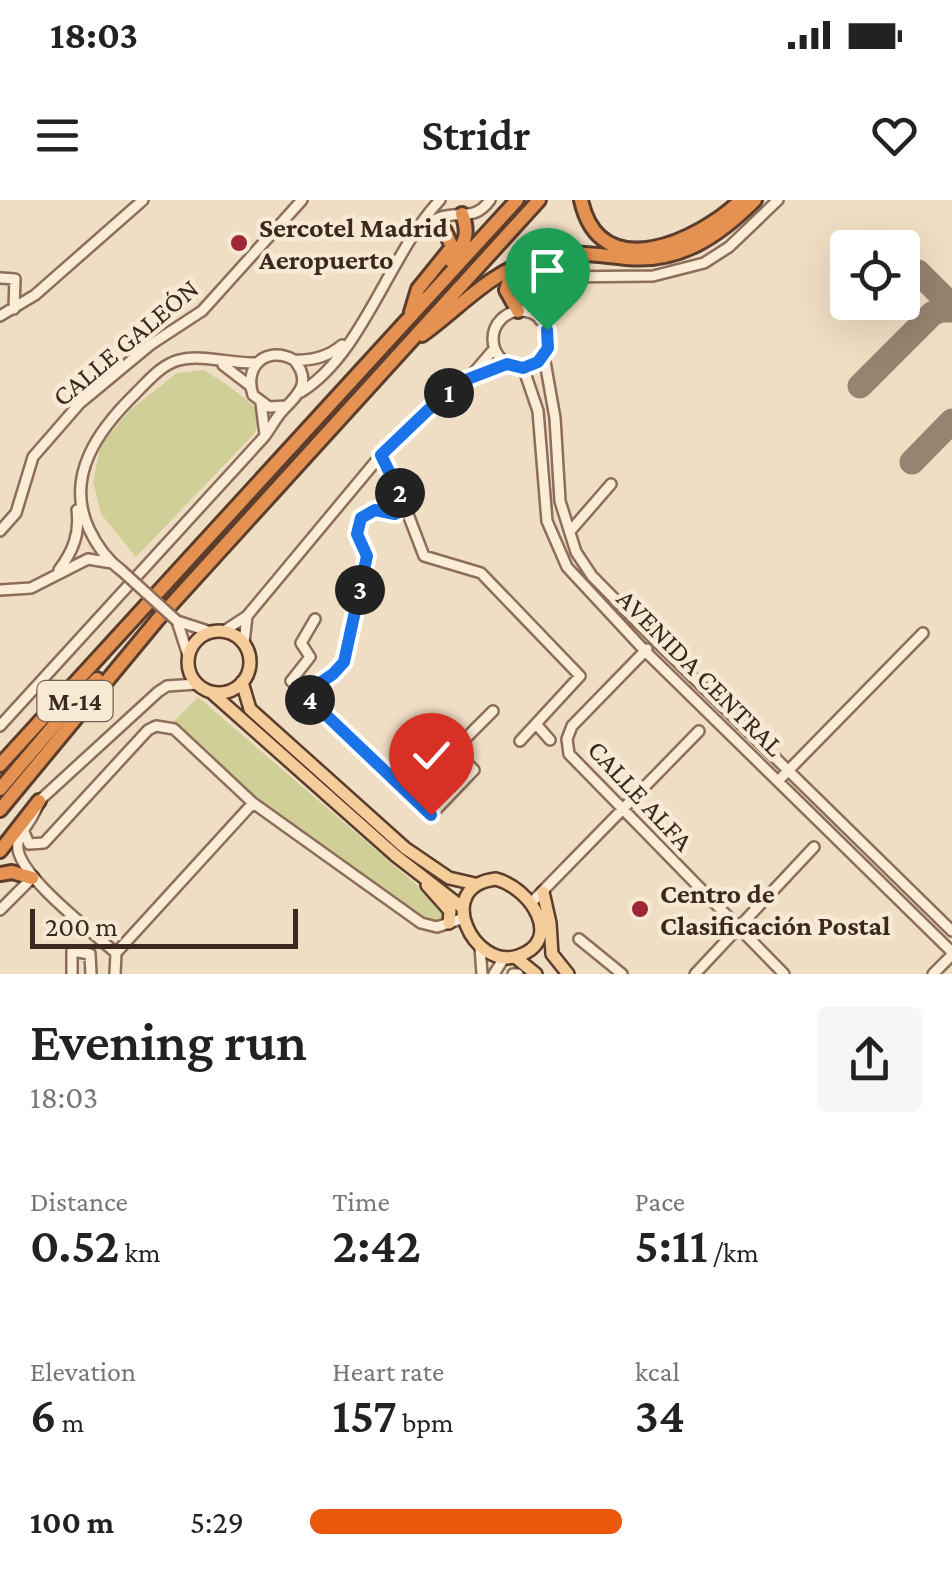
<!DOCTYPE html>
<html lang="en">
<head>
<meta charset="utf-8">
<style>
	:root { --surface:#fff; --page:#f6f6f6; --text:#222; --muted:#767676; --accent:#ea580c }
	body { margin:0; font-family:"Crimson Pro",serif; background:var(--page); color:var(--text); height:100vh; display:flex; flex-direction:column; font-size:38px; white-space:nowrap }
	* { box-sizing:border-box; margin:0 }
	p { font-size:32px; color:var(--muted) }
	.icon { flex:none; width:55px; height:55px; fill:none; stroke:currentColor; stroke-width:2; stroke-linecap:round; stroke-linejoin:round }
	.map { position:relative; height:774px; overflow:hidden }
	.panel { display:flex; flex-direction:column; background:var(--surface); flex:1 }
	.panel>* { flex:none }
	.controls { position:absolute; left:830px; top:30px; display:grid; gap:20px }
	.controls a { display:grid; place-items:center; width:90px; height:90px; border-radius:10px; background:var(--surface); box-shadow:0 10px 40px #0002; font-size:50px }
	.scale { position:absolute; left:30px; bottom:25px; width:268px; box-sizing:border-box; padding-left:10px; border:5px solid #3b281e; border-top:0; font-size:28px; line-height:35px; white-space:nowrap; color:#3b281e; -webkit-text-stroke:8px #f7e9d4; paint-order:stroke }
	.pin { position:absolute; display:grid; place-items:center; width:85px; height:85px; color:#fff; margin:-102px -42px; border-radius:50% 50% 50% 0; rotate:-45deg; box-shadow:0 0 10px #0007 }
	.pin .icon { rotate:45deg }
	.km { position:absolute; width:50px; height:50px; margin:-25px; border-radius:50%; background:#222; color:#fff; font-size:28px; line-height:50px; text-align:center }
	.round { display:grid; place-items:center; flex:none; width:105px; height:105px; border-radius:10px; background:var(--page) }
	.headline { display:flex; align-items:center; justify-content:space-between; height:170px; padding:0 30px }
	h1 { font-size:55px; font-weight:600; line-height:75px }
	.stats { display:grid; grid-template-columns:repeat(3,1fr); gap:15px; height:170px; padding:10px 30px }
	.stats div { display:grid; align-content:center }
	.stats b { font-size:50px; font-weight:600 }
	.stats small { font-size:28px; font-weight:400 }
	.stats p { font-size:28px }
	ul { padding:0 30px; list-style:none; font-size:32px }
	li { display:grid; grid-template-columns:160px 120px 1fr; align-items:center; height:75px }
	li i { height:25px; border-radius:12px; background:var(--accent) }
	.status { display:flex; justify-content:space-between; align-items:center; height:70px; padding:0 50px; background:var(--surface); direction:ltr }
	.status svg { height:28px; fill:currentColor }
	header { display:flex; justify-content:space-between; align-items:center; height:130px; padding:0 30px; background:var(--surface); font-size:45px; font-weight:600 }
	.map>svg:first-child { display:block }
	.green { fill:#cfcf97 }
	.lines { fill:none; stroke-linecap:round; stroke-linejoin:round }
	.taxiway { stroke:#968371; stroke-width:25 }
	.minor-casing { stroke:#8c6e59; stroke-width:14 }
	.major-casing { stroke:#5a3d2d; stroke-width:16 }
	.highway-casing { stroke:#5a3d2d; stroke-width:18 }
	.minor { stroke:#fbecd8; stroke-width:9 }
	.major { stroke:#f5cd9a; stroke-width:11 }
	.highway { stroke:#e49151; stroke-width:12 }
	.minor-bridge-casing { stroke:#8c6e59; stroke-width:14; stroke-linecap:butt }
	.minor-bridge { stroke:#fbecd8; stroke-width:9 }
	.route-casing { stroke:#fff; stroke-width:20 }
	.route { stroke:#1a73e8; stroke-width:12 }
	.poi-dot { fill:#9e2636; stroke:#f7e9d4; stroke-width:4 }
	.labels { text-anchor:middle; stroke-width:9; stroke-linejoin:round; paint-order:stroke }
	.shield { fill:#f7e9d4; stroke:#736255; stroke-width:2.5 }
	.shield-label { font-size:25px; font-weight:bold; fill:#3b281e }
	.poi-label { font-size:28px; font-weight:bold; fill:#3b281e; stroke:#f7e9d4; text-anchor:start }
	.street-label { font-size:28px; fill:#3b281e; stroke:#f7e9d4 }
</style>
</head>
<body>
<div class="status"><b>18:03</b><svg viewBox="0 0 49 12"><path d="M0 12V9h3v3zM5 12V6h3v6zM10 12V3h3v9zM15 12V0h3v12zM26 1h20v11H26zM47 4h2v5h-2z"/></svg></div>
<header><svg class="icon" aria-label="menu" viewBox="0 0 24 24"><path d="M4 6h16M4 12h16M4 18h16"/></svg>Stridr<svg class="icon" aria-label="heart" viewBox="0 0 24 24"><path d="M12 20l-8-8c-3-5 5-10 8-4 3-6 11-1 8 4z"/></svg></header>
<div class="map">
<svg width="952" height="774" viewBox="0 0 952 774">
	<rect width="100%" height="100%" fill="#f0dec4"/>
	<path class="green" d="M203 170C215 176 250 200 257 210 261 218 257 227 254 234L136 357 101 314 93 281 101 245 129 211 177 173Z
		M198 497 433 699 445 717 430 721 416 713 252 596 171 524Z"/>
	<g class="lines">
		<path class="taxiway" d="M918 72 952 106
			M860 186 932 114 940 110H952
			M912 262 952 221"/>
		<defs>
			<path id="minor" d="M420 32C447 0 470 29 490 0
				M0 78 15 79 14 109
				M493 139a28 28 0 1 1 56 0a28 28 0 1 1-56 0Z
				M524 111 541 84 556 77 653 76 704 63 729 47 778 0
				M0 116 35 95 143 0
				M540 120 539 104 543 90
				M544 156 555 218 560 301 576 352 592 376 656 441 952 731
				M294 160C312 161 328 157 342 145
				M223 165 249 185
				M523 167 538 211 547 321 567 367 645 451 952 752
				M470 177 494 149
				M301 192C363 154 389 54 440 0
				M261 203 265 235
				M381 255 396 283 424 356 481 373 580 476 520 541
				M572 329 611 284
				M0 331 16 313 33 257 80 203 150 145 202 111 302 0
				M59 370C73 351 80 334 77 310
				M122 371C107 360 97 346 89 329 64 276 99 229 136 193 149 180 161 165 179 160 203 154 231 164 256 163
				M0 390 31 388 88 359 112 363
				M315 419 301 443 310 457 291 481 431 615 474 570 454 550 493 511
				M177 421 188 455
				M177 421 211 432
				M224 431 247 416 381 255 428 210 468 179 507 164
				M244 443 247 416
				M647 449 572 526 567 539 569 554 784 774
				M304 494 333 474 344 462 367 356 357 334 361 318 375 310 395 314 401 296
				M536 524 550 540
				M0 526 264 237C271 228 276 217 284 209 299 194 312 181 294 160 267 145 243 166 253 195L269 207 287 206
				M778 581 923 433
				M24 632 29 644 44 643 148 530 156 526 174 529 253 603 421 723 437 727 464 718
				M532 702 699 531
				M0 710 32 678
				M579 739 622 774
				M480 747 482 774
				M116 753 253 603
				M72 774V751L90 754 91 774
				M115 774 116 753C95 734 12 672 18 643 21 628 35 619 39 601L158 492 167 486 197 484
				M494 774 504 758
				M513 774H518
				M695 774 814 647
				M933 774 952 755"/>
			<path id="major" d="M188 462a31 31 0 1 1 62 0a31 31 0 1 1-62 0Z
				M242 482 250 509 405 648 449 678 475 684
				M211 492 396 656 463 708
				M496 679C532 689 564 741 518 756 474 771 432 686 496 679Z
				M427 685 450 711 449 723
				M543 692 550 723 552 754 568 774
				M515 757 536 774"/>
			<path id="highway" d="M581 0C600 88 700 40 741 0
				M450 60C465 44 470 35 462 14
				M518 111 506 90 509 80 521 68
				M411 112 418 89 452 47 445 31 431 28 420 31
				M422 135C460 108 488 73 535 59 566 49 595 55 627 58 680 63 719 36 755 0
				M0 565 517 0
				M0 589 74 502 97 479
				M0 610 158 419 539 0
				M0 651 39 601
				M0 674 12 672 32 678"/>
		</defs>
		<use href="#minor" class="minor-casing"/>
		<use href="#major" class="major-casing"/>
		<use href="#highway" class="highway-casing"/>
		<use href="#minor" class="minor"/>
		<use href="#major" class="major"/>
		<use href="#highway" class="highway"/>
		<defs>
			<path id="minor-bridge" d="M122 371 177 421"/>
		</defs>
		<use href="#minor-bridge" class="minor-bridge-casing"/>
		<use href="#minor-bridge" class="minor-bridge"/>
	</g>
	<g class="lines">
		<defs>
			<path id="route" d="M431 615 304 494 333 474 344 462 367 356 357 334 361 318 375 310 395 314 401 296 381 255 428 210 468 179 507 164 523 168 538 162 548 148 547 130"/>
		</defs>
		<use href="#route" class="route-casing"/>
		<use href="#route" class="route"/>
	</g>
	<g class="poi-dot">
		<circle cx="239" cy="43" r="10"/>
		<circle cx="640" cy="709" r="10"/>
	</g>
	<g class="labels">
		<rect class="shield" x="37.5" y="481" width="75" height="40" rx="8"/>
		<g class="shield-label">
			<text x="75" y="510">M-14</text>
		</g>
		<g class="poi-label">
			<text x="259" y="37">Sercotel Madrid<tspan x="259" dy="32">Aeropuerto</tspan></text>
			<text x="660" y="703">Centro de<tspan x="660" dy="32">Clasificación Postal</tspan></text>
		</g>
		<g class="street-label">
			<text transform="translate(125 142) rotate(-40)" y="10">CALLE GALEÓN</text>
			<text transform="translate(701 472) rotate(45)" y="10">AVENIDA CENTRAL</text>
			<text transform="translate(641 595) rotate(47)" y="10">CALLE ALFA</text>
		</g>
	</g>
</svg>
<div class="controls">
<a><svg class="icon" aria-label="locate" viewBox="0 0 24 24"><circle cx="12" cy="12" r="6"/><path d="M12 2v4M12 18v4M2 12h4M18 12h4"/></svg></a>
</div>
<div class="scale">200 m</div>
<div class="pin" style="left:547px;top:130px;background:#1e9e55"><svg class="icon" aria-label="arrive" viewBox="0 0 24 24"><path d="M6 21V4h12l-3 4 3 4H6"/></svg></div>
<div class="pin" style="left:431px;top:615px;background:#d93025"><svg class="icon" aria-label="check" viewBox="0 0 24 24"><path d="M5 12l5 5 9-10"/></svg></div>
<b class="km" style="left:449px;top:193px">1</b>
<b class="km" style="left:400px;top:293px">2</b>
<b class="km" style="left:360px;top:390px">3</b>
<b class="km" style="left:310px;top:500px">4</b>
</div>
<section class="panel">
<div class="headline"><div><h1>Evening run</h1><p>18:03</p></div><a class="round"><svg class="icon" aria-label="share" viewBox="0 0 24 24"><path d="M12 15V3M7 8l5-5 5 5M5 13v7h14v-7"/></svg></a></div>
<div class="stats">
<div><p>Distance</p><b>0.52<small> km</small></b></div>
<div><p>Time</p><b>2:42</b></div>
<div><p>Pace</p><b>5:11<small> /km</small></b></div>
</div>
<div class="stats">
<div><p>Elevation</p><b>6<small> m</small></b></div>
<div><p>Heart rate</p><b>157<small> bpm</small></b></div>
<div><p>kcal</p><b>34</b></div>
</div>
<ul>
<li><b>100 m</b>5:29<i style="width:51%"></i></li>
</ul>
</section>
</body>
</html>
